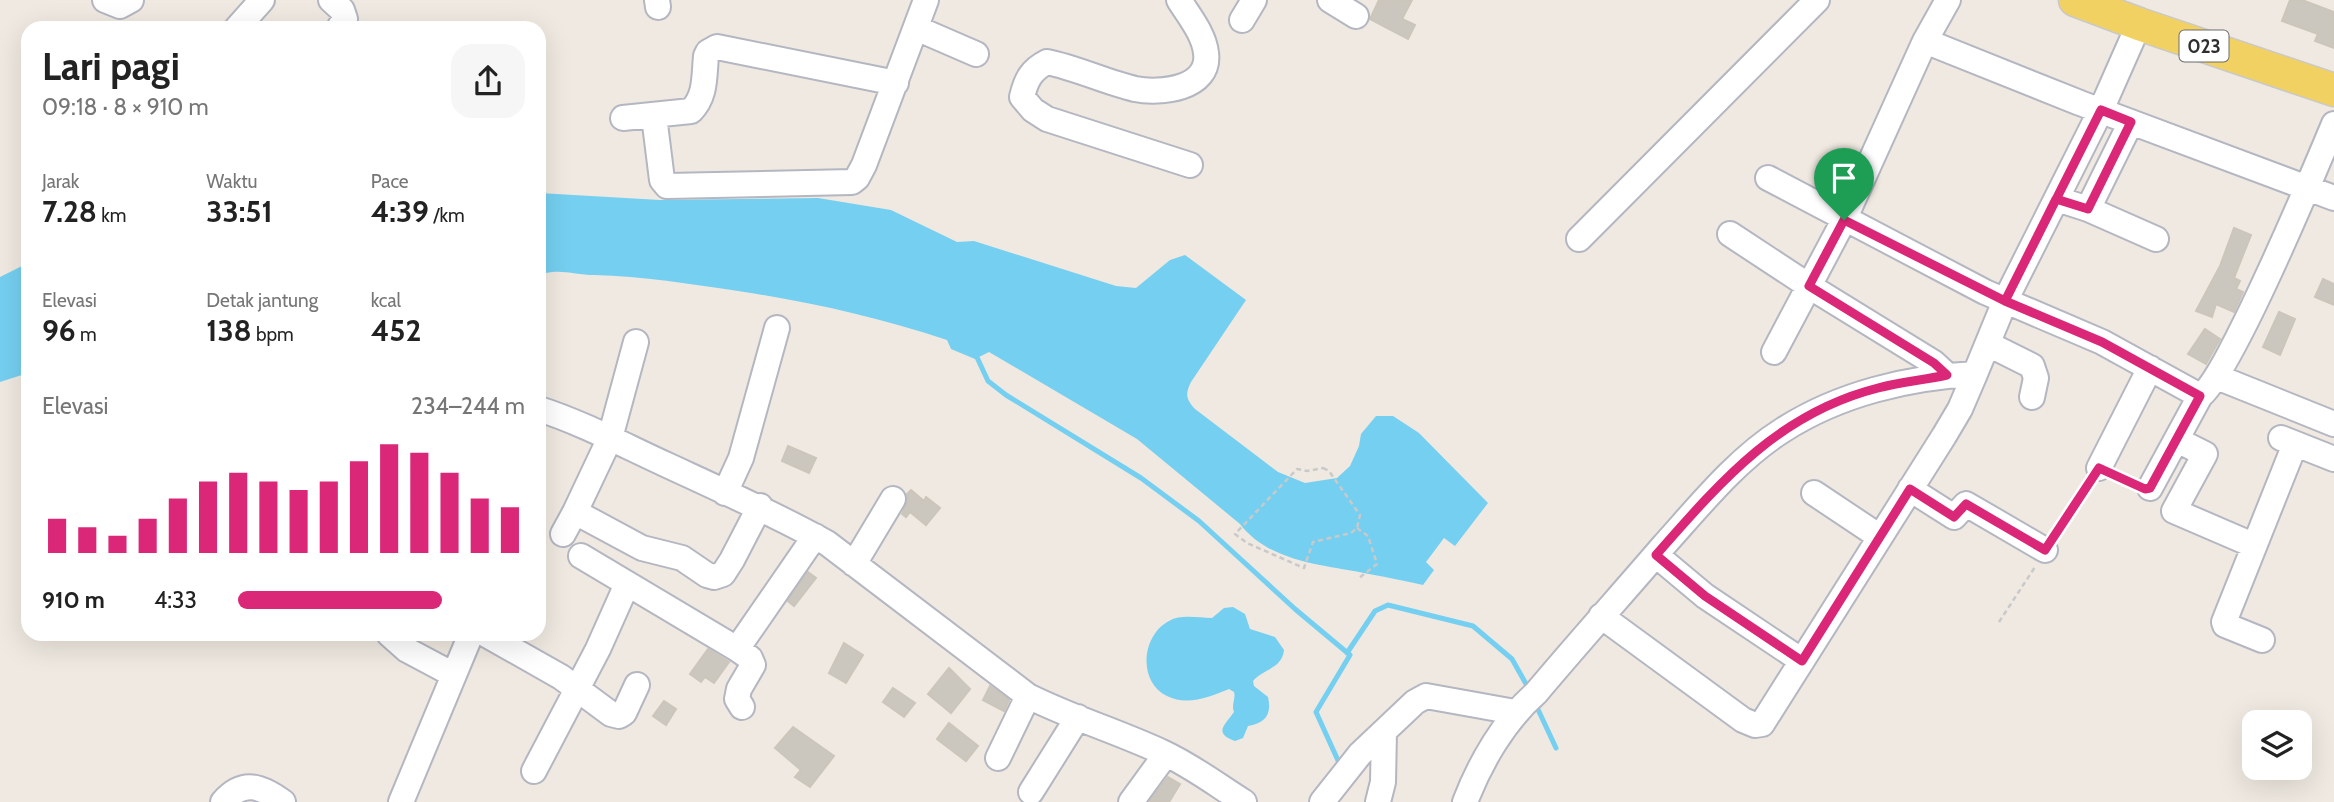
<!DOCTYPE html>
<html lang="id">
<head>
<meta charset="utf-8">
<style>
	:root { --surface:#fff; --page:#f6f6f6; --text:#222; --muted:#767676; --accent:#db2777 }
	body { margin:0; font-family:Cabin,sans-serif; background:var(--page); color:var(--text); height:100vh; display:flex; flex-direction:column; font-size:26px; white-space:nowrap }
	* { box-sizing:border-box; margin:0 }
	p { font-size:23px; color:var(--muted) }
	.icon { flex:none; width:38px; height:38px; fill:none; stroke:currentColor; stroke-width:2; stroke-linecap:round; stroke-linejoin:round }
	.map { position:relative; flex:1; overflow:hidden }
	.details { position:absolute; left:21px; top:21px; width:525px; height:620px; display:flex; flex-direction:column; background:var(--surface); border-radius:21px; box-shadow:0 7px 28px #0002 }
	.details>* { flex:none }
	.fabs { position:absolute; left:2242px; top:710px; display:grid; gap:14px }
	.fabs a { display:grid; place-items:center; width:70px; height:70px; border-radius:14px; background:var(--surface); box-shadow:0 7px 28px #0002; font-size:35px }
	.pin { position:absolute; display:grid; place-items:center; width:60px; height:60px; color:#fff; margin:-72px -30px; border-radius:50% 50% 50% 0; rotate:-45deg; box-shadow:0 0 7px #0007 }
	.pin .icon { rotate:45deg }
	.round { display:grid; place-items:center; flex:none; width:74px; height:74px; border-radius:21px; background:var(--page) }
	.summary { display:flex; align-items:center; justify-content:space-between; height:119px; padding:0 21px }
	h1 { font-size:38px; font-weight:700; line-height:52px }
	.figures { display:grid; grid-template-columns:repeat(3,1fr); gap:10px; height:119px; padding:7px 21px }
	.figures div { display:grid; align-content:center }
	.figures b { font-size:30px; font-weight:700 }
	.figures small { font-size:19px; font-weight:400 }
	.figures p { font-size:19px }
	.chart { height:196px; padding:14px 21px }
	.chart p { display:flex; justify-content:space-between }
	.chart svg { width:100%; height:126px; margin-top:7px; stroke:var(--accent); stroke-width:6 }
	ul { padding:0 21px; list-style:none; font-size:23px }
	li { display:grid; grid-template-columns:112px 84px 1fr; align-items:center; height:52px }
	li i { height:18px; border-radius:9px; background:var(--accent) }
	.map>svg:first-child { display:block }
	.water { fill:#75cff0 }
	.lines { fill:none; stroke-linecap:round; stroke-linejoin:round }
	.stream { stroke:#75cff0; stroke-width:5 }
	.building { fill:#cbc7bf; stroke:#cbc5ba; stroke-width:2 }
	.minor-casing { stroke:#b4b7c1; stroke-width:28 }
	.major-casing { stroke:#c9c9c9; stroke-width:35 }
	.path { stroke:#c9c9c9; stroke-width:2.5; stroke-dasharray:5 3.5; stroke-linecap:butt }
	.minor { stroke:#fff; stroke-width:24 }
	.major { stroke:#f2d163; stroke-width:32 }
	.route-casing { stroke:#fff; stroke-width:14 }
	.route { stroke:#db2777; stroke-width:9 }
	.labels { text-anchor:middle; stroke-width:7; stroke-linejoin:round; paint-order:stroke }
	.shield { fill:#fff; stroke:#6d6d6d; stroke-width:2 }
	.shield-label { font-size:19px; font-weight:bold; fill:#2e2e2e }
</style>
</head>
<body>
<div class="map">
<svg width="2334" height="802" viewBox="0 0 2334 802">
	<rect width="100%" height="100%" fill="#efe9e1"/>
	<path class="water" d="M539 193 660 200 818 198 891 210 957 242 974 241 1116 286 1136 288 1170 260 1185 255 1246 300 1191 382C1185 394 1186 399 1195 409L1278 472 1305 483 1337 478 1350 466 1359 446 1361 434 1376 416H1393L1419 433 1488 503 1455 546 1444 538 1426 562 1434 570 1423 585C1405 581 1387 577 1369 574 1325 565 1270 563 1240 524L1137 439 989 352 975 359 951 349 947 340C877 317 811 302 738 291 690 284 643 276 594 275 577 275 562 269 546 273L545 289 539 288Z
		M28 263V373L0 382V277Z
		M1233 607 1245 614 1250 629 1275 637 1284 650C1282 669 1264 668 1253 681L1254 686 1268 697C1272 715 1265 723 1248 726L1243 738 1235 741C1212 733 1226 724 1234 712 1231 705 1236 699 1234 692L1229 689C1210 697 1187 706 1167 696 1137 681 1142 635 1169 621 1181 614 1198 618 1212 618L1224 608Z"/>
	<g class="lines">
		<path class="stream" d="M975 353 988 381 1006 395 1141 478 1199 521 1295 609 1350 655 1316 712 1341 767
			M1347 653 1375 611 1388 605 1473 626 1512 659 1530 691
			M1535 703 1556 748"/>
	</g>
	<path class="building" d="M1379 0H1412L1402 19 1415 25 1408 39 1370 19Z
		M2290 0H2302L2334 12V48L2315 41 2318 34 2282 21Z
		M2234 228 2251 235 2234 278 2240 281 2236 289 2243 292 2234 312 2216 304 2212 317 2196 311 2220 266Z
		M2323 279 2334 284V305L2315 297Z
		M2279 312 2295 319 2280 355 2263 347Z
		M2205 329 2220 339 2206 364 2188 354Z
		M788 446 816 458 809 473 782 461Z
		M911 490 924 501 926 497 940 508 926 525 910 512 906 517 902 514 908 500 907 494Z
		M808 572 816 578 794 606 788 601Z
		M844 643 863 655 846 683 829 673Z
		M708 649 729 662 714 683 705 677 701 682 690 674Z
		M949 668 970 689 951 713 928 694Z
		M990 686 1009 700 1004 711 983 700Z
		M893 688 915 703 904 717 883 702Z
		M664 701 676 709 666 725 653 716Z
		M949 723 978 746 966 761 937 739Z
		M793 727 834 756 810 787 795 777 801 770 775 748Z
		M1168 777 1180 784 1169 802H1149Z"/>
	<g class="lines">
		<defs>
			<path id="minor" d="M105 0 120 6 131 0
				M331 0 342 10 345 19 339 28
				M657 0 658 7
				M1179 0C1189 16 1204 34 1206 53 1211 89 1160 94 1135 89 1105 82 1077 68 1047 62 1031 70 1026 80 1022 97L1033 110 1047 119 1190 165
				M1330 0 1356 16
				M1242 20 1254 0
				M237 28 262 0
				M916 28 976 54
				M1925 41 2080 103 2334 198
				M654 116 662 180 667 186 852 182 857 178 864 165 926 0
				M623 118 691 111C706 96 704 77 706 56L708 52 717 47 896 83
				M1768 178 1985 292 2102 342 2200 396
				M2057 199 2088 209 2156 239
				M2088 209 2131 122
				M1730 234 1809 286 1934 363 1947 375
				M1579 239 1817 0
				M1988 344 2032 366 2036 378 2032 397
				M1774 352 1844 220 1925 41 1948 0
				M2217 377 2334 424
				M539 409C583 423 625 446 667 465 721 490 775 514 827 543L1028 696C1072 718 1119 732 1164 753 1192 766 1217 785 1244 802
				M2281 438 2334 459
				M2177 440 2205 454 2174 511 2253 545
				M2099 468 2150 368
				M2150 488 2200 396C2223 389 2319 160 2334 124
				M1910 489 1954 517 1966 504 2045 550
				M725 493 741 458 777 328
				M1814 493 1880 537
				M575 512 642 548 682 558 707 575 714 577 723 574 732 560 760 506
				M563 534 575 512 610 438 636 342
				M1656 555 1705 596 1802 661
				M581 556 737 649 815 536
				M854 564 893 499
				M1601 616 1743 720 1755 725 1762 724 1944 436 1960 409 1975 374
				M389 634 407 650 454 675
				M485 634 561 677 611 714 619 716 624 713 637 685
				M2262 640 2225 625 2224 622 2295 444
				M737 649 750 658 753 665 739 689 737 699 742 707
				M998 758 1028 696
				M534 771 598 649 627 584
				M1031 792 1078 717
				M223 802C243 779 261 786 283 802
				M401 802 471 634
				M1131 802 1166 754
				M1322 802 1360 754 1415 702 1426 696 1515 712
				M1378 802 1383 782 1384 732
				M1465 802C1480 763 1504 721 1536 693 1578 643 1622 594 1665 544 1701 504 1737 459 1783 430 1839 394 1909 377 1975 374L2005 301 2101 110 2139 24"/>
			<path id="major" d="M2075 0 2139 24 2334 90"/>
		</defs>
		<use href="#minor" class="minor-casing"/>
		<use href="#major" class="major-casing"/>
		<path class="path" d="M1323 468 1329 471 1360 515 1357 528 1351 533 1313 542 1304 568 1247 543 1235 534 1297 469 1307 471Z
			M2119 477 2132 483
			M1357 528 1368 536 1377 564 1359 578
			M2057 532 2088 485
			M1999 622 2035 567"/>
		<use href="#minor" class="minor"/>
		<use href="#major" class="major"/>
	</g>
	<g class="lines">
		<defs>
			<path id="route" d="M1844 220 1809 286 1934 363 1947 375C1924 380 1900 382 1878 388 1779 413 1721 481 1656 555L1705 596 1802 661 1910 489 1954 517 1966 504 2045 550 2099 468 2145 489 2150 488 2200 396 2102 342 2005 301 2056 199 2088 209 2131 122 2101 110 2005 301 1844 220"/>
		</defs>
		<use href="#route" class="route-casing"/>
		<use href="#route" class="route"/>
	</g>
	<g class="labels">
		<rect class="shield" x="2179.5" y="30.5" width="49" height="31" rx="5"/>
		<g class="shield-label">
			<text x="2204" y="53">023</text>
		</g>
	</g>
</svg>
<div class="fabs">
<a><svg class="icon" aria-label="layers" viewBox="0 0 24 24"><path d="M12 4l9 5-9 5-9-5zM3 14l9 5 9-5"/></svg></a>
</div>
<div class="pin" style="left:1844px;top:220px;background:#1e9e55"><svg class="icon" aria-label="arrive" viewBox="0 0 24 24"><path d="M6 21V4h12l-3 4 3 4H6"/></svg></div>
<section class="details">
<div class="summary"><div><h1>Lari pagi</h1><p>09:18 · 8 × 910 m</p></div><a class="round"><svg class="icon" aria-label="share" viewBox="0 0 24 24"><path d="M12 15V3M7 8l5-5 5 5M5 13v7h14v-7"/></svg></a></div>
<div class="figures">
<div><p>Jarak</p><b>7.28<small> km</small></b></div>
<div><p>Waktu</p><b>33:51</b></div>
<div><p>Pace</p><b>4:39<small> /km</small></b></div>
</div>
<div class="figures">
<div><p>Elevasi</p><b>96<small> m</small></b></div>
<div><p>Detak jantung</p><b>138<small> bpm</small></b></div>
<div><p>kcal</p><b>452</b></div>
</div>
<div class="chart"><p><span>Elevasi</span>234–244 m</p>
<svg viewBox="0 0 160 44" preserveAspectRatio="none"><path d="M5 44V32M15 44V35M25 44V38M35 44V32M45 44V25M55 44V19M65 44V16M75 44V19M85 44V22M95 44V19M105 44V12M115 44V6M125 44V9M135 44V16M145 44V25M155 44V28"/></svg>
</div>
<ul>
<li><b>910 m</b>4:33<i style="width:71%"></i></li>
</ul>
</section>
</div>
</body>
</html>
